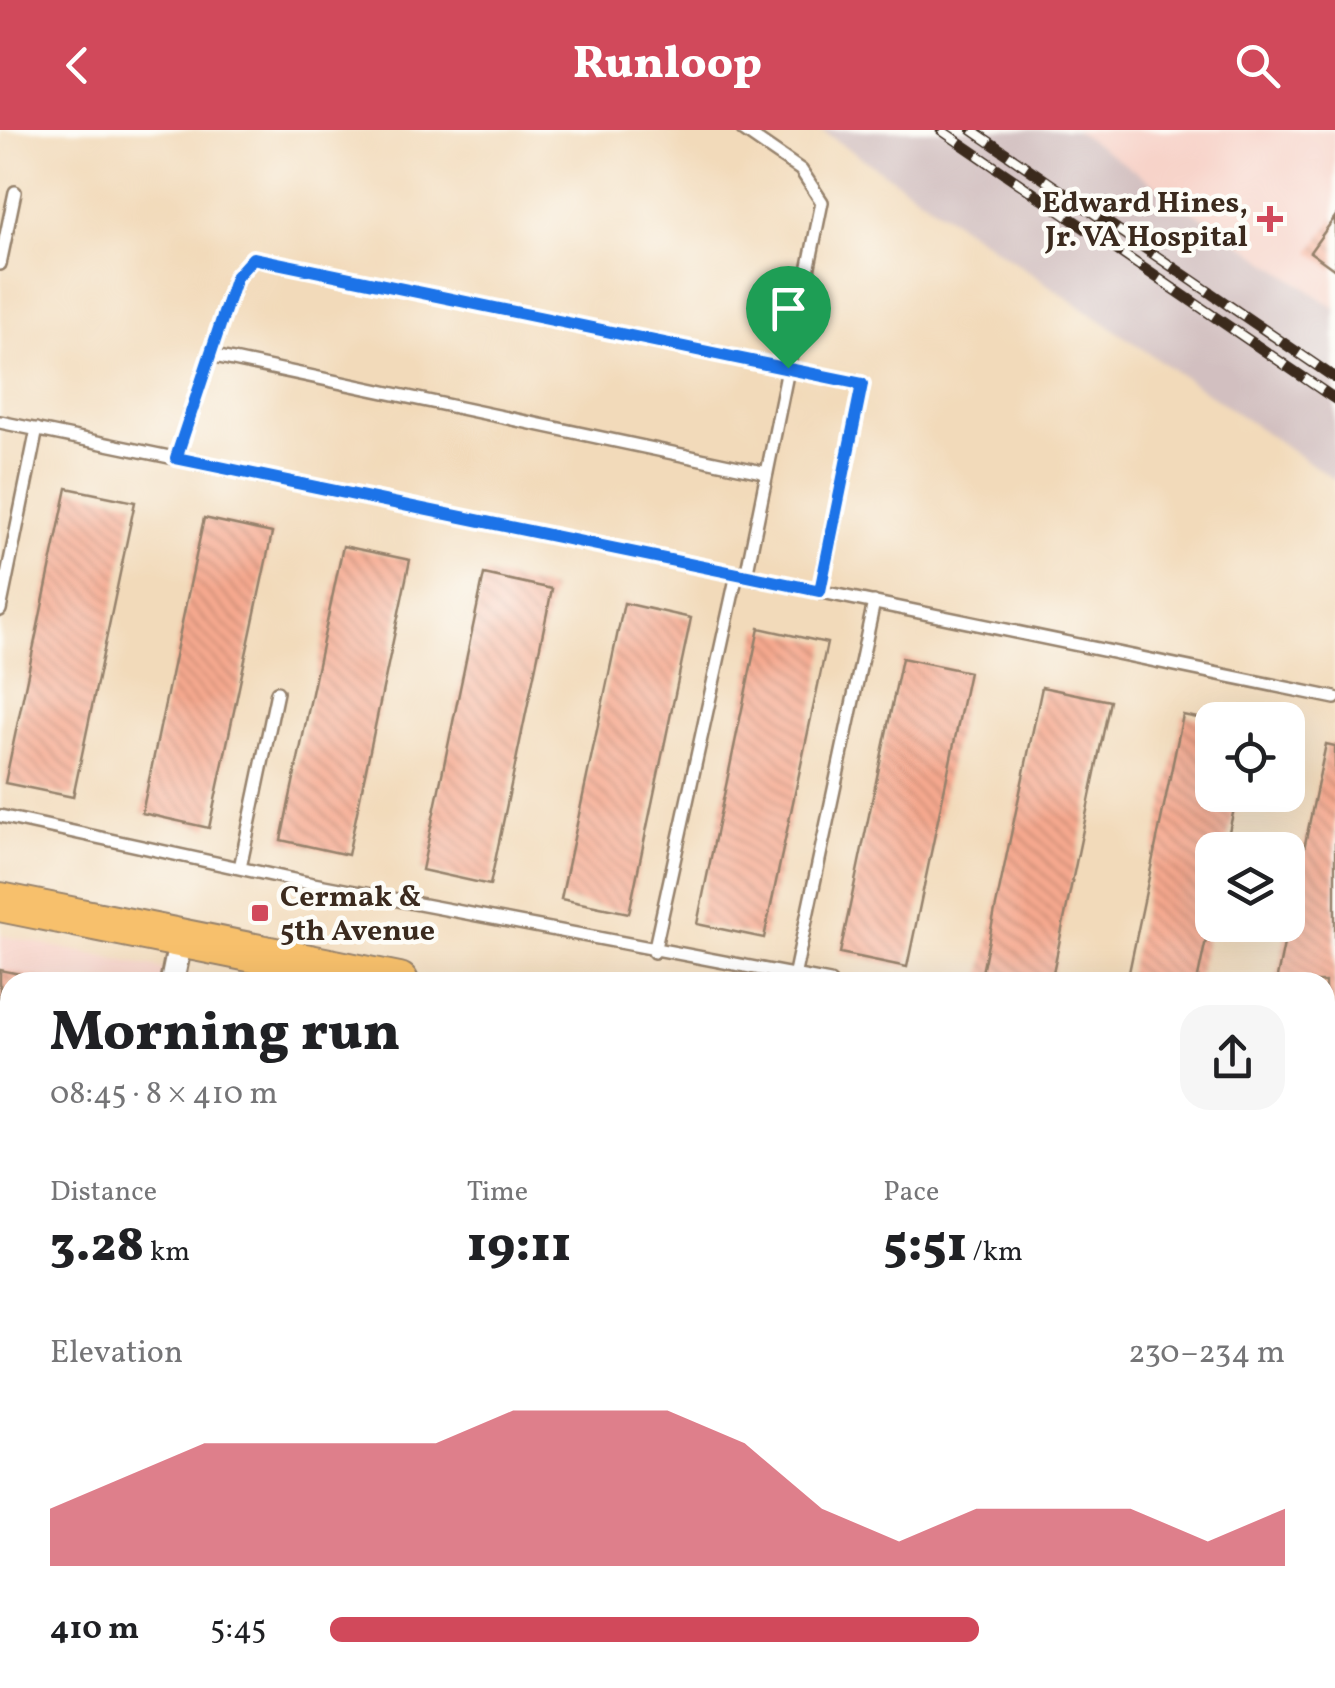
<!DOCTYPE html>
<html lang="en">
<head>
<meta charset="utf-8">
<style>
	:root { --surface:#fff; --page:#f6f6f6; --text:#202124; --muted:#757577; --accent:#d1495b }
	body { margin:0; font-family:Vollkorn,serif; background:var(--page); color:var(--text); height:100vh; display:flex; flex-direction:column; font-size:38px; white-space:nowrap }
	* { box-sizing:border-box; margin:0 }
	p { font-size:32px; color:var(--muted) }
	.icon { flex:none; width:55px; height:55px; fill:none; stroke:currentColor; stroke-width:2; stroke-linecap:round; stroke-linejoin:round }
	.map { position:relative; flex:1; overflow:hidden }
	.panel { position:absolute; left:0px; top:842px; width:1335px; height:718px; display:flex; flex-direction:column; background:var(--surface); border-radius:30px 30px 0 0; box-shadow:0 10px 40px #0002 }
	.panel>* { flex:none }
	.buttons { position:absolute; left:1195px; top:572px; display:grid; gap:20px }
	.buttons a { display:grid; place-items:center; width:110px; height:110px; border-radius:20px; background:var(--surface); box-shadow:0 10px 40px #0002; font-size:50px }
	.pin { position:absolute; display:grid; place-items:center; width:85px; height:85px; color:#fff; margin:-102px -42px; border-radius:50% 50% 50% 0; rotate:-45deg; box-shadow:0 0 10px #0007 }
	.pin .icon { rotate:45deg }
	.round { display:grid; place-items:center; flex:none; width:105px; height:105px; border-radius:30px; background:var(--page) }
	.summary { display:flex; align-items:center; justify-content:space-between; height:170px; padding:0 50px }
	h1 { font-size:55px; font-weight:800; line-height:75px }
	.figures { display:grid; grid-template-columns:repeat(3,1fr); gap:15px; height:170px; padding:10px 50px }
	.figures div { display:grid; align-content:center }
	.figures b { font-size:50px; font-weight:800 }
	.figures small { font-size:28px; font-weight:400 }
	.figures p { font-size:28px }
	.chart { height:280px; padding:20px 50px }
	.chart p { display:flex; justify-content:space-between }
	.chart svg { width:100%; height:180px; margin-top:10px; fill:var(--accent); opacity:.7 }
	ul { padding:0 50px; list-style:none; font-size:32px }
	li { display:grid; grid-template-columns:160px 120px 1fr; align-items:center; height:75px }
	li i { height:25px; border-radius:12px; background:var(--accent) }
	header { display:flex; justify-content:space-between; align-items:center; height:130px; padding:0 50px; background:var(--accent); color:#fff; font-size:45px; font-weight:800 }
	.map>svg:first-child { display:block }
	.built { fill:#f7d1c7 }
	.railway { fill:#d2bfc0 }
	.building { fill:url(#building-back-hatch) }
	.lines { fill:none; stroke-linecap:round; stroke-linejoin:round }
	.service-casing { stroke:#96826c; stroke-width:16 }
	.minor-casing { stroke:#96826c; stroke-width:28 }
	.primary-casing { stroke:#96826c; stroke-width:42 }
	.service { stroke:#fff; stroke-width:11 }
	.minor { stroke:#fff; stroke-width:22 }
	.primary { stroke:#f7c06c; stroke-width:38 }
	.rail-casing { stroke:#3b2a1e; stroke-width:11 }
	.rail { stroke:#fdfcf7; stroke-width:8; stroke-dasharray:22; stroke-linecap:butt }
	.route-casing { stroke:#fff; stroke-width:20 }
	.route { stroke:#1a73e8; stroke-width:12 }
	.poi-dot { fill:#d1495b; stroke:#fdfcf7; stroke-width:4 }
	.labels { text-anchor:middle; stroke-width:9; stroke-linejoin:round; paint-order:stroke }
	.poi-label { font-size:30px; font-weight:bold; fill:#3b2a1e; stroke:#fdfcf7; text-anchor:end }
</style>
</head>
<body>
<header><svg class="icon" aria-label="back" viewBox="0 0 24 24"><path d="M15 5l-7 7 7 7"/></svg>Runloop<svg class="icon" aria-label="search" viewBox="0 0 24 24"><circle cx="10" cy="10" r="6"/><path d="M15 15l6 6"/></svg></header>
<div class="map">
<svg width="1335" height="1558" viewBox="0 0 1335 1558">
	<defs>
		<pattern id="building-back-hatch" width="6" height="6" patternUnits="userSpaceOnUse" patternTransform="scale(2.5)"><rect width="6" height="6" fill="#f6a98f"/><path d="M-1 5l2 2M0 0l6 6M5-1l2 2" fill="none" stroke="#c88a74"/></pattern>
	</defs>
	<rect width="100%" height="100%" fill="#fdfcf7"/>
	<filter id="ink" filterUnits="userSpaceOnUse"><feTurbulence type="fractalNoise" baseFrequency=".01" numOctaves="2"/><feDisplacementMap in="SourceGraphic" scale="20" xChannelSelector="R" yChannelSelector="G"/><feConvolveMatrix kernelMatrix="1 2 1 2 8 2 1 2 1" color-interpolation-filters="sRGB"/></filter>
	<filter id="wash" filterUnits="userSpaceOnUse"><feTurbulence type="fractalNoise" baseFrequency=".0048" numOctaves="4" result="noise"/><feDisplacementMap in="SourceGraphic" scale="40" xChannelSelector="R" yChannelSelector="G"/><feGaussianBlur stdDeviation="2.25" result="paint"/><feColorMatrix in="noise" values="0 0 0 0 0 0 0 0 0 0 0 0 0 0 0 0 0 1.4 0 .05"/><feComposite in="paint" operator="in"/></filter>
	<g filter="url(#wash)">
		<rect width="100%" height="100%" fill="#f2daba"/>
		<path class="built" d="M1075 0H1335V178Z
			M0 805 225 852H10V991L0 989Z"/>
		<path class="railway" d="M821 0H1075L1335 178V350Z"/>
		<g id="blocks">
			<path class="building" d="M1335 87V140L1310 122Z
				M67 358 135 372 73 667 5 653Z
				M204 388 272 403 209 698 142 683Z
				M343 416 410 430 348 725 281 710Z
				M484 444 552 459 490 755 422 740Z
				M624 473 691 488 629 783 561 769Z
				M759 498 827 513 764 808 697 794Z
				M902 528 969 542 907 837 840 823Z
				M1042 557 1110 571 1051 852H980Z
				M1183 585 1212 591V665H1237L1225 720H1212V781L1197 852H1127Z
				M1326 614 1335 616V903L1331 923 1325 921V852H1276Z
				M0 840 55 851 10 852V928L0 926Z
				M1328 1132 1335 1133V1228L1325 1226Z
				M1 1138 10 1140V1169L0 1167Z
				M0 1206 10 1208V1237L0 1235Z
				M0 1259 7 1260 2 1290 0 1289Z
				M207 1550H239L237 1558H205Z
				M271 1550 305 1556V1558H269Z
				M346 1550H369L400 1558H344Z
				M552 1550H582L580 1558H551Z
				M644 1550H676L674 1558 643 1554Z
				M1148 1550H1176L1175 1558 1147 1556Z
				M1238 1550H1269L1267 1558H1236Z"/>
		</g>
	</g>
	<g filter="url(#ink)">
		<use href="#blocks" fill-opacity="0" stroke="#96826c" stroke-width="2.5"/>
		<g class="lines">
			<defs>
				<path id="service" d="M743 0 801 40 822 72 746 446
					M0 134 15 62
					M210 225 767 343
					M0 292 1335 568
					M176 328 236 147 253 128 789 238 862 254 820 461
					M0 480 37 299
					M0 686 308 753 830 852
					M240 738 277 562
					M654 822 737 444
					M794 847 874 472
					M257 852 262 829
					M1325 947 1335 949
					M0 988 10 991
					M1325 1280 1335 1283"/>
				<path id="minor" d="M172 852 181 808
					M36 1558 37 1550
					M471 1558 473 1550
					M910 1558 912 1550"/>
				<path id="primary" d="M0 772 399 852
					M1325 1013 1335 1015
					M1325 1080 1335 1082"/>
			</defs>
			<use href="#service" class="service-casing"/>
			<use href="#minor" class="minor-casing"/>
			<use href="#primary" class="primary-casing"/>
			<use href="#service" class="service"/>
			<use href="#minor" class="minor"/>
			<use href="#primary" class="primary"/>
			<defs>
				<path id="rail" d="M941 0 1335 269
					M972 0 1335 248"/>
			</defs>
			<use href="#rail" class="rail-casing"/>
			<use href="#rail" class="rail"/>
		</g>
	</g>
	<g class="lines" filter="url(#ink)">
		<defs>
			<path id="route" d="M253 128 862 254 820 461 176 328 236 147Z"/>
		</defs>
		<use href="#route" class="route-casing"/>
		<use href="#route" class="route"/>
	</g>
	<g class="poi-dot">
		<path d="M1265 74h10v10h10v10h-10v10h-10v-10h-10v-10h10z"/>
		<rect x="250" y="773" width="20" height="20" rx="5"/>
	</g>
	<g class="labels">
		<g class="poi-label">
			<text x="1248" y="82">Edward Hines,<tspan x="1248" dy="34">Jr. VA Hospital</tspan></text>
			<text x="280" y="776" text-anchor="start">Cermak &amp;<tspan x="280" dy="34">5th Avenue</tspan></text>
		</g>
	</g>
</svg>
<div class="buttons">
<a><svg class="icon" aria-label="locate" viewBox="0 0 24 24"><circle cx="12" cy="12" r="6"/><path d="M12 2v4M12 18v4M2 12h4M18 12h4"/></svg></a>
<a><svg class="icon" aria-label="layers" viewBox="0 0 24 24"><path d="M12 4l9 5-9 5-9-5zM3 14l9 5 9-5"/></svg></a>
</div>
<div class="pin" style="left:788px;top:238px;background:#1e9e55"><svg class="icon" aria-label="arrive" viewBox="0 0 24 24"><path d="M6 21V4h12l-3 4 3 4H6"/></svg></div>
<section class="panel">
<div class="summary"><div><h1>Morning run</h1><p>08:45 · 8 × 410 m</p></div><a class="round"><svg class="icon" aria-label="share" viewBox="0 0 24 24"><path d="M12 15V3M7 8l5-5 5 5M5 13v7h14v-7"/></svg></a></div>
<div class="figures">
<div><p>Distance</p><b>3.28<small> km</small></b></div>
<div><p>Time</p><b>19:11</b></div>
<div><p>Pace</p><b>5:51<small> /km</small></b></div>
</div>
<div class="chart"><p><span>Elevation</span>230–234 m</p>
<svg viewBox="0 0 160 44" preserveAspectRatio="none"><path d="M0 44V30L10 22L20 14L30 14L40 14L50 14L60 6L70 6L80 6L90 14L100 30L110 38L120 30L130 30L140 30L150 38L160 30V44z"/></svg>
</div>
<ul>
<li><b>410 m</b>5:45<i style="width:68%"></i></li>
</ul>
</section>
</div>
</body>
</html>
